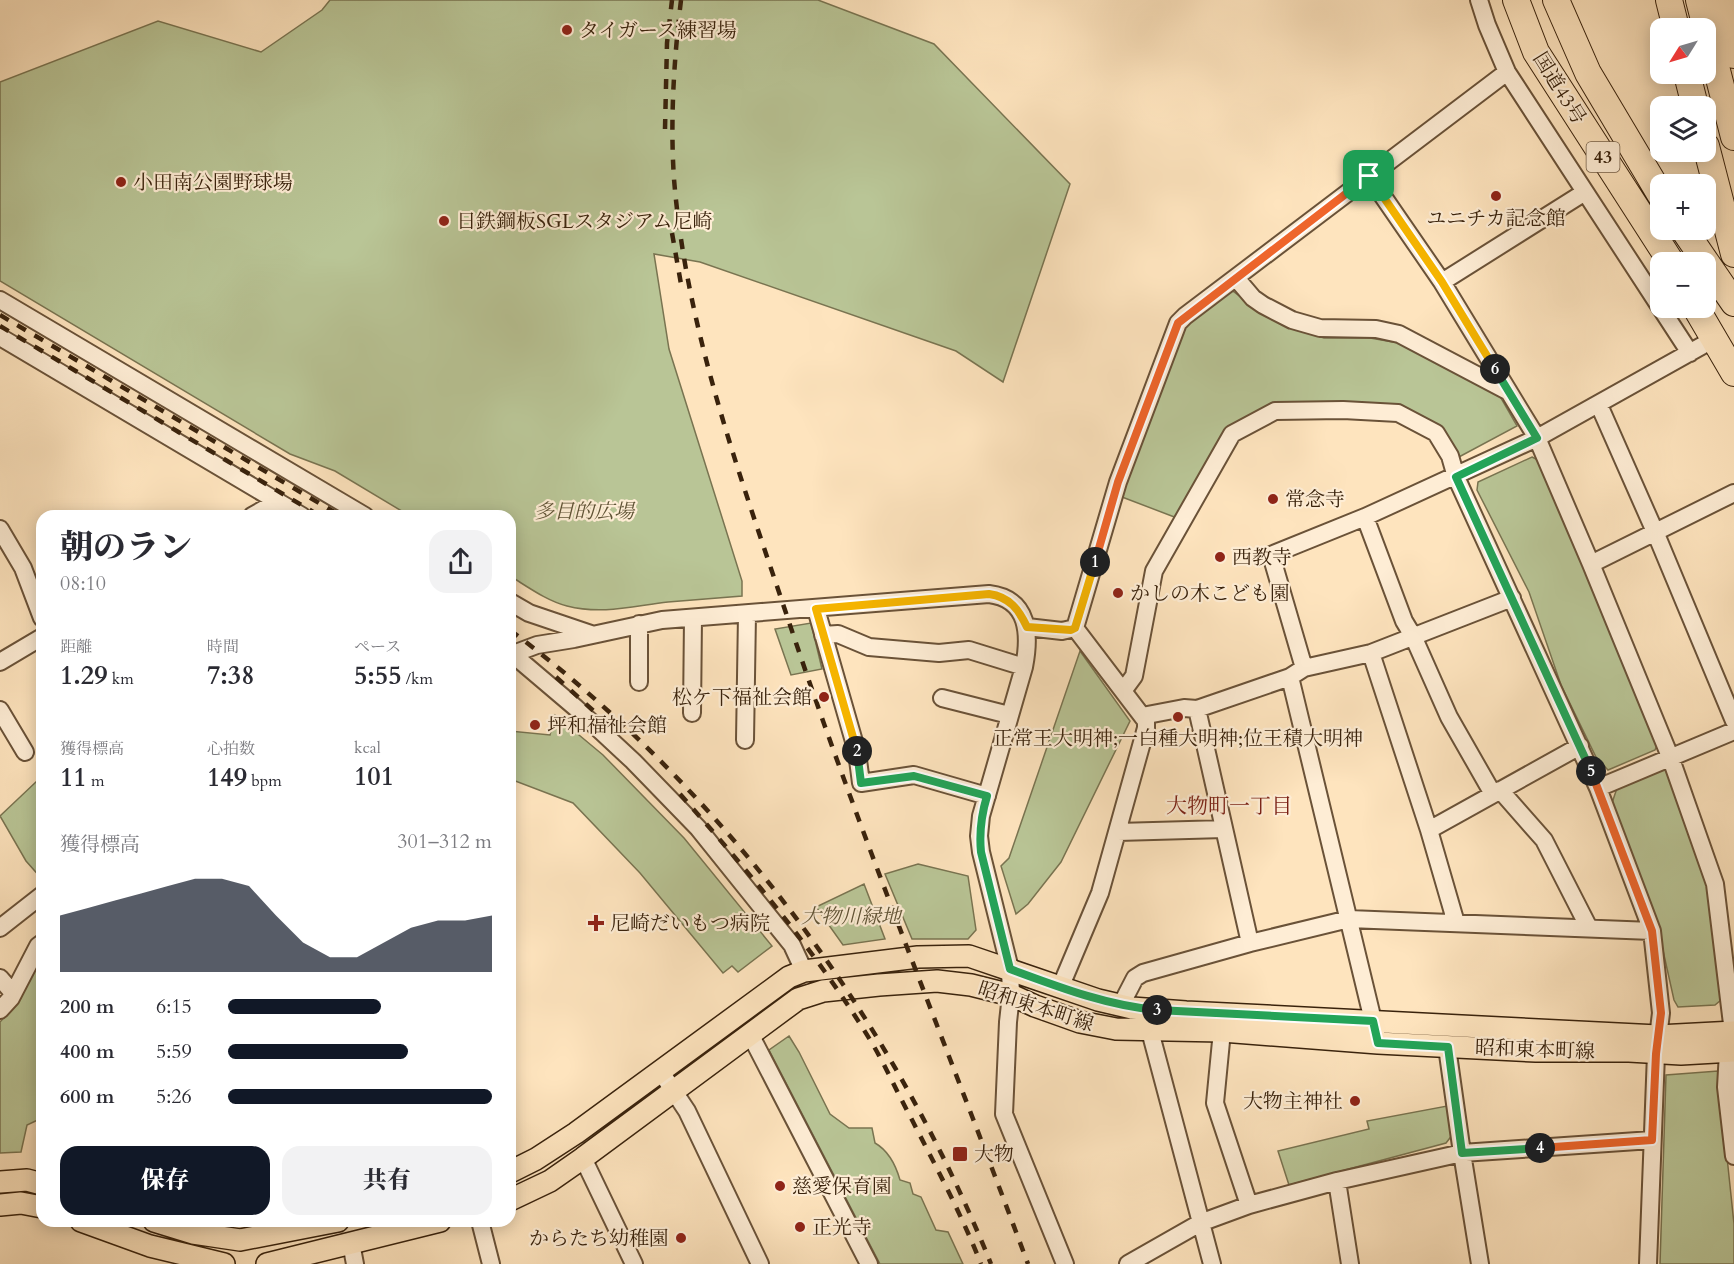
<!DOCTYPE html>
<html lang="ja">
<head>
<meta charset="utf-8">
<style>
	:root { --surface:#fff; --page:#f2f2f3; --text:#2b2b33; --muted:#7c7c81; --accent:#111827 }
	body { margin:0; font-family:Cardo,"Noto Serif JP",serif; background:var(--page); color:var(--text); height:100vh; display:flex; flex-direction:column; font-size:22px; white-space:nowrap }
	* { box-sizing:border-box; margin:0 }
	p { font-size:20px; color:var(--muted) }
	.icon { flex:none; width:33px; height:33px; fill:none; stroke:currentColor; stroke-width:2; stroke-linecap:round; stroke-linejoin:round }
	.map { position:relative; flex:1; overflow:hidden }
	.drawer { position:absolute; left:36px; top:510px; width:480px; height:717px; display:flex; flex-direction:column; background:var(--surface); border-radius:18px; box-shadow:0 3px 15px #0003 }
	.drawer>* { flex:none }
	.needle { width:39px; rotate:233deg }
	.controls { position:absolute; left:1650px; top:18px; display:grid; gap:12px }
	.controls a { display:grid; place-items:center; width:66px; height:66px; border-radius:12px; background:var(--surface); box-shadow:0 3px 15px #0003; font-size:30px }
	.pin { position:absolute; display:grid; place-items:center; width:51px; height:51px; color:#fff; margin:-26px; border-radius:12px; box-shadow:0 3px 9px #0006 }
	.km { position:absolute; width:30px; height:30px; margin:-15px; border-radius:50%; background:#222; color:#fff; font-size:16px; line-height:30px; text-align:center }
	.round { display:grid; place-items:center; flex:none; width:63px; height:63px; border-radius:18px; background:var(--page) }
	.head { display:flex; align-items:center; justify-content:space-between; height:102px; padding:0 24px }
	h1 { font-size:33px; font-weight:800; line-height:45px }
	.metrics { display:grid; grid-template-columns:repeat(3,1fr); gap:9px; height:102px; padding:6px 24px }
	.metrics div { display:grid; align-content:center }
	.metrics b { font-size:26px; font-weight:800 }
	.metrics small { font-size:16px; font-weight:400 }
	.metrics p { font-size:16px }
	.chart { height:168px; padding:12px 24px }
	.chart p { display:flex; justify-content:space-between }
	.chart svg { width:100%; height:108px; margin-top:6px; fill:var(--accent); opacity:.7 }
	.primary-button { display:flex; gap:12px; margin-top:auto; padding:12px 24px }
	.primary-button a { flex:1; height:69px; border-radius:18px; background:var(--accent); color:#fff; font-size:24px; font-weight:800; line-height:69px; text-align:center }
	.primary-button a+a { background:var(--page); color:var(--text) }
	ul { padding:0 24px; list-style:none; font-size:20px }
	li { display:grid; grid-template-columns:96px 72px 1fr; align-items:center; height:45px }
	li i { height:15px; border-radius:8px; background:var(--accent) }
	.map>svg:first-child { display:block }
	.green { fill:#b9c596; stroke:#797451; stroke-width:1.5 }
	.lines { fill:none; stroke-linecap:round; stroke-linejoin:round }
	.minor-casing { stroke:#6a5238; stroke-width:20 }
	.major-casing { stroke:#39220c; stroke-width:24 }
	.highway-casing { stroke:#39220c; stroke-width:28 }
	.minor { stroke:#feedd5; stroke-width:16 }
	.major { stroke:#fee4be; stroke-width:21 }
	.highway { stroke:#fee4be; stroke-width:26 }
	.rail { stroke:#39220c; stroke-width:4.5; stroke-dasharray:10 10; stroke-linecap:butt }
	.split-1-casing { stroke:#fff; stroke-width:12 }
	.split-2-casing { stroke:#fff; stroke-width:12 }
	.split-3-casing { stroke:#fff; stroke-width:12 }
	.split-4-casing { stroke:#fff; stroke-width:12 }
	.split-5-casing { stroke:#fff; stroke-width:12 }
	.split-6-casing { stroke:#fff; stroke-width:12 }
	.split-7-casing { stroke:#fff; stroke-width:12 }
	.split-1 { stroke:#f0652b; stroke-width:8 }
	.split-2 { stroke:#f5b400; stroke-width:8 }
	.split-3 { stroke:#22a559; stroke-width:8 }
	.split-4 { stroke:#22a559; stroke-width:8 }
	.split-5 { stroke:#f0652b; stroke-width:8 }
	.split-6 { stroke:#22a559; stroke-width:8 }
	.split-7 { stroke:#f5b400; stroke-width:8 }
	.poi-dot { fill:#8f2418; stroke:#feedd5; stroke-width:2 }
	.labels { text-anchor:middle; stroke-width:4.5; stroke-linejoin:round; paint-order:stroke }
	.shield { fill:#feedd5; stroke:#745f48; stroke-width:1.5 }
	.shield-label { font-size:18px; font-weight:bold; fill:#39220c }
	.poi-label { font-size:20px; fill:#39220c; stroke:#feedd5; text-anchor:start }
	.street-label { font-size:20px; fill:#39220c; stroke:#feedd5 }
	.park-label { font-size:20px; font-style:italic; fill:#5f5335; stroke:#feedd5 }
	.neighbourhood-label { font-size:21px; fill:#7a1f14; stroke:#feedd5 }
</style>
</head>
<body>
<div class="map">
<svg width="1734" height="1264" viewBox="0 0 1734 1264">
	<rect width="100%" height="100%" fill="#fee4be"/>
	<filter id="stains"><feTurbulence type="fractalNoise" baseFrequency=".00333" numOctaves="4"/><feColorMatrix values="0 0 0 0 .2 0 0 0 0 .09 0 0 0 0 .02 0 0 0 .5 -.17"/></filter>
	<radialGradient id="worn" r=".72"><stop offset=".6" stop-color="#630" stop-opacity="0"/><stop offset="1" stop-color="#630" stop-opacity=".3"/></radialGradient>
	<path class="green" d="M330 0H818L934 44 1070 184 1003 382 956 351 700 262 654 254 669 349 742 581V596C718 598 693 600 668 602 633 606 602 615 567 606 547 601 528 587 510 576V516H410L335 471 290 454 0 281V82L158 21 261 52 322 10Z
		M1230 289 1257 309 1290 326 1324 338H1370L1399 343 1498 393 1517 426 1457 458 1399 406 1272 403 1228 427 1177 518 1122 497 1147 419 1181 328Z
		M1532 457 1540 461 1659 741 1655 750 1608 770 1596 757 1561 685 1529 592 1477 490 1478 482Z
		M811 623 822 669 791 675 775 629Z
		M1080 651 1130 721 1061 862 1028 904 1016 914 1001 866 1009 858Z
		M555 715 603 755 684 838 772 946 738 972 732 966 723 973 640 873 573 803 510 779V731L550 735Z
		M1665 768 1670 771 1707 875 1721 1000 1715 1005 1678 1007 1674 1000 1658 928 1612 803 1617 788Z
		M38 780 42 785V879L26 861 0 816Z
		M918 864 968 876 976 930 968 939H912L885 874Z
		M864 884 885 939 843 945 816 907Z
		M42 952V1118L27 1125 21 1152 0 1153V1022L10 1011Z
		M789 1036 799 1052 830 1114 849 1128H872L875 1143C889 1151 896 1166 900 1180L910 1183 913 1194 921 1197 936 1230 948 1232 963 1264H880L769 1050Z
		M1718 1071 1734 1224V1264H1660L1666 1075Z
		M1447 1106 1453 1134 1446 1143 1289 1185 1278 1151 1369 1129 1367 1121Z"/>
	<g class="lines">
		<defs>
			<path id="minor" d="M1479 0 1487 25 1507 72 1690 353
				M1369 176 1442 282 1537 438 1591 564 1671 759 1715 884 1733 1032
				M1236 278 1253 298 1263 305 1292 320 1320 328 1376 329 1399 334 1509 392
				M1442 282 1585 192
				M0 300 365 516
				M0 337 302 516
				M1599 405 1656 534 1734 721
				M252 516 278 501
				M1365 517 1404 621 1413 636 1449 717 1493 794
				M0 529 23 568 42 618
				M1591 564 1734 493
				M510 602 529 613 591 634
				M816 609 857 752 861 783 914 775 987 796
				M639 624V682
				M1027 627 1062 631 1075 628
				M1075 628 1118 482 1178 323 1185 316 1507 72
				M823 635 838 634 869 647 939 653 969 650 1024 667
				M510 652 576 708 633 761 698 828 792 945 804 971
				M1371 653 1429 830 1456 923
				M510 657 513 654 537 645 574 639 662 620 989 594C1030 599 1030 636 1024 667L981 816 979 836 981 852 1010 969 1011 995 1008 1022 1004 1114 1065 1264
				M0 662 42 637
				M1304 668 1271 555 1365 517 1537 438 1714 339
				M1290 677 1376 1033
				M1123 691 1134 676 1154 571 1232 434 1275 411 1343 410 1398 413 1436 433 1450 456 1456 477 1598 788 1652 931 1661 1013 1656 1054 1648 1264
				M942 698 1009 715
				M1197 709 1250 943
				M0 710 25 752
				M692 713 693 618
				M1142 716 1184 708 1197 709 1290 677 1304 668 1371 653 1512 598
				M745 740 747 614
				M1598 788 1734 731
				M1500 790 1544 840 1589 928
				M1429 830 1580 746
				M1118 832 1224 829
				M0 928 42 895
				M0 978 13 993
				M1060 988 1100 893 1146 728V721L1142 716 1075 628
				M1121 1005 1135 978 1143 973 1250 943 1349 919 1652 931
				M0 1010 11 998 38 946 42 943
				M1150 1031 1212 1264
				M1222 1031 1215 1103 1249 1205
				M750 1034 869 1264
				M1447 1047 1462 1153 1480 1264
				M1728 1052 1726 1087 1734 1156
				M661 1072 687 1111 760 1264
				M583 1158 634 1264
				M1337 1181 1350 1264
				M480 1221 491 1264
				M351 1243 355 1264
				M1128 1264 1200 1223 1249 1205 1337 1181 1462 1153 1652 1140"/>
			<path id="major" d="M510 1172 536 1159 576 1133 789 977 804 971 918 957 969 956 1098 1000 1132 1008 1186 1012 1658 1036 1734 1032
				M0 1182 27 1180 42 1184
				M510 1200 550 1181 583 1158 798 999 823 991 879 985 937 981 971 985 1011 995 1035 1006 1080 1022 1116 1029 1222 1031 1378 1043 1536 1051H1629L1681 1054 1734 1051
				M0 1205 21 1203 42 1207
				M81 1221 150 1246 224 1264
				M154 1221 193 1233 240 1240 338 1221
				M267 1264 440 1221"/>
			<path id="highway" d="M1516 0 1536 52 1671 262
				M1556 0 1588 73 1660 194
				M1669 0 1676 28
				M1699 0 1734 137
				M1723 0 1734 55
				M1687 74 1695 106
				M1706 146 1734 254
				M1684 230 1734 303
				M1696 308 1734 373"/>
		</defs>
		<use href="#minor" class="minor-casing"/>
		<use href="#major" class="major-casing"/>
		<use href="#highway" class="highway-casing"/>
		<use href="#minor" class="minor"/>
		<use href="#major" class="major"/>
		<use href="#highway" class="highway"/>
		<path class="rail" d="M681 0C674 59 670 120 674 179 686 327 738 470 785 610 858 831 947 1046 1028 1264
			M665 129 667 43 672 0
			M672 233 681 284
			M0 315 341 516
			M0 326 320 516
			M510 630C723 789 892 1018 991 1264
			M556 677 618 733
			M680 794C749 872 818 954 872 1043 886 1067 897 1092 910 1116 935 1165 961 1213 981 1264"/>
	</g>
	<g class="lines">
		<defs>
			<path id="split-1" d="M1095 562 1118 482 1178 323 1369 176"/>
			<path id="split-2" d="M857 751 816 609 989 594C1010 597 1019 610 1027 627L1071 630 1075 628 1095 562"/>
			<path id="split-3" d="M857 751 861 783 914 776 987 796C981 816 979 832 981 852L1010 969C1059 987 1105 1005 1157 1010"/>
			<path id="split-4" d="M1157 1010 1373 1021 1378 1043 1448 1047 1462 1153 1540 1148"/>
			<path id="split-5" d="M1540 1148 1652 1140 1656 1054 1661 1013 1652 931 1591 771"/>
			<path id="split-6" d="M1495 369 1537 438 1456 477 1591 771"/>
			<path id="split-7" d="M1369 176 1442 282 1495 369"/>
		</defs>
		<use href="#split-1" class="split-1-casing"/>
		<use href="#split-2" class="split-2-casing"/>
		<use href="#split-3" class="split-3-casing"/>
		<use href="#split-4" class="split-4-casing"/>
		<use href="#split-5" class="split-5-casing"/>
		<use href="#split-6" class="split-6-casing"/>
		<use href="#split-7" class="split-7-casing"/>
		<use href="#split-1" class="split-1"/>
		<use href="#split-2" class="split-2"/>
		<use href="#split-3" class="split-3"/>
		<use href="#split-4" class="split-4"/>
		<use href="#split-5" class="split-5"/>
		<use href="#split-6" class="split-6"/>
		<use href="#split-7" class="split-7"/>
	</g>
	<g class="poi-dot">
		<circle cx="567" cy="30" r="6"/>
		<circle cx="121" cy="182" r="6"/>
		<circle cx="1496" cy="196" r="6"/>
		<circle cx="444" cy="221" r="6"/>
		<circle cx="1273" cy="499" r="6"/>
		<circle cx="1220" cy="557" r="6"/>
		<circle cx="1118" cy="593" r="6"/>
		<circle cx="824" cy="697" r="6"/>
		<circle cx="1178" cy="717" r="6"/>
		<circle cx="535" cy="725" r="6"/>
		<path d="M593 914h6v6h6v6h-6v6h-6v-6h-6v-6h6z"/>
		<circle cx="1355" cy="1101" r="6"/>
		<rect x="952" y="1146" width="16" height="16" rx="3"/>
		<circle cx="780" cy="1186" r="6"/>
		<circle cx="800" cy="1227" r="6"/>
		<circle cx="681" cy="1238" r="6"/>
	</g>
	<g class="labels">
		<rect class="shield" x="1586.5" y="142" width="33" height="30" rx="4.5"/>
		<g class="shield-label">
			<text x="1603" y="163">43</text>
		</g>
		<g class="poi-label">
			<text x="579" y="37">タイガース練習場</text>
			<text x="133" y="189">小田南公園野球場</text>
			<text x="1496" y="225" text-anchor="middle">ユニチカ記念館</text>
			<text x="456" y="228">日鉄鋼板SGLスタジアム尼崎</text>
			<text x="1285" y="506">常念寺</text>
			<text x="1232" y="564">西教寺</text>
			<text x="1130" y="600">かしの木こども園</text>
			<text x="812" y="704" text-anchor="end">松ケ下福祉会館</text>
			<text x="547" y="732">坪和福祉会館</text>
			<text x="1178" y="745" text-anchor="middle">正常王大明神;一白種大明神;位王積大明神</text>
			<text x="610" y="930">尼崎だいもつ病院</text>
			<text x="1343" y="1108" text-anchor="end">大物主神社</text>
			<text x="974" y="1161">大物</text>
			<text x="792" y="1193">慈愛保育園</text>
			<text x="812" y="1234">正光寺</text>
			<text x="669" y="1245" text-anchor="end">からたち幼稚園</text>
		</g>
		<g class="street-label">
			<text transform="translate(1560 88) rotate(58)" y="7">国道43号</text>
			<text transform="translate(1036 1006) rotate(18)" y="7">昭和東本町線</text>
			<text transform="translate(1535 1049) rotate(2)" y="7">昭和東本町線</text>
		</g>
		<g class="park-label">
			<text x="584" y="518">多目的広場</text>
			<text x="851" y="923">大物川緑地</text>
		</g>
		<g class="neighbourhood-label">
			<text x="1229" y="813">大物町一丁目</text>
		</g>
	</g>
	<rect width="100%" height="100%" filter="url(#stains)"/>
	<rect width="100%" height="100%" fill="url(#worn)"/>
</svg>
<div class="controls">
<a><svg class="needle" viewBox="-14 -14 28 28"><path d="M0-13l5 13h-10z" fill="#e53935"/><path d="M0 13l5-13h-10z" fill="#7c7c81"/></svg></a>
<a><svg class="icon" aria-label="layers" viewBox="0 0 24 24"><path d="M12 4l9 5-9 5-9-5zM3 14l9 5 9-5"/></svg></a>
<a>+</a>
<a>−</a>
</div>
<div class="pin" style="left:1369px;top:176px;background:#1e9e55"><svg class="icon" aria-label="arrive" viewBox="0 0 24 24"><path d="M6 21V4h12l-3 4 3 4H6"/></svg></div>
<b class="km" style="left:1095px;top:562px">1</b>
<b class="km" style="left:857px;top:751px">2</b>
<b class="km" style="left:1157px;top:1010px">3</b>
<b class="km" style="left:1540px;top:1148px">4</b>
<b class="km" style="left:1591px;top:771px">5</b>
<b class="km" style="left:1495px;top:369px">6</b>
<section class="drawer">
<div class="head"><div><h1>朝のラン</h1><p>08:10</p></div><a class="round"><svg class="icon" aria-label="share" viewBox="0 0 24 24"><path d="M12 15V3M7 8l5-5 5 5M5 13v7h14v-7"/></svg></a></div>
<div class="metrics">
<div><p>距離</p><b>1.29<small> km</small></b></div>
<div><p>時間</p><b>7:38</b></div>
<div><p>ペース</p><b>5:55<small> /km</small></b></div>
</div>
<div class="metrics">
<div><p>獲得標高</p><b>11<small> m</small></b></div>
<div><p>心拍数</p><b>149<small> bpm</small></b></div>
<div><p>kcal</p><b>101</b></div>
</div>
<div class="chart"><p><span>獲得標高</span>301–312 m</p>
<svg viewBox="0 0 160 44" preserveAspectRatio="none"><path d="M0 44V21L10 18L20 15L30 12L40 9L50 6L60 6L70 9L80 21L90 32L100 38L110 38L120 32L130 26L140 23L150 23L160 21V44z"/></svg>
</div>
<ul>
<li><b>200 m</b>6:15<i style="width:58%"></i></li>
<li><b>400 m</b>5:59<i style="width:68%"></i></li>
<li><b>600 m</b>5:26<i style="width:100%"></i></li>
</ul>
<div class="primary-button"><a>保存</a><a>共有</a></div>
</section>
</div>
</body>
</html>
